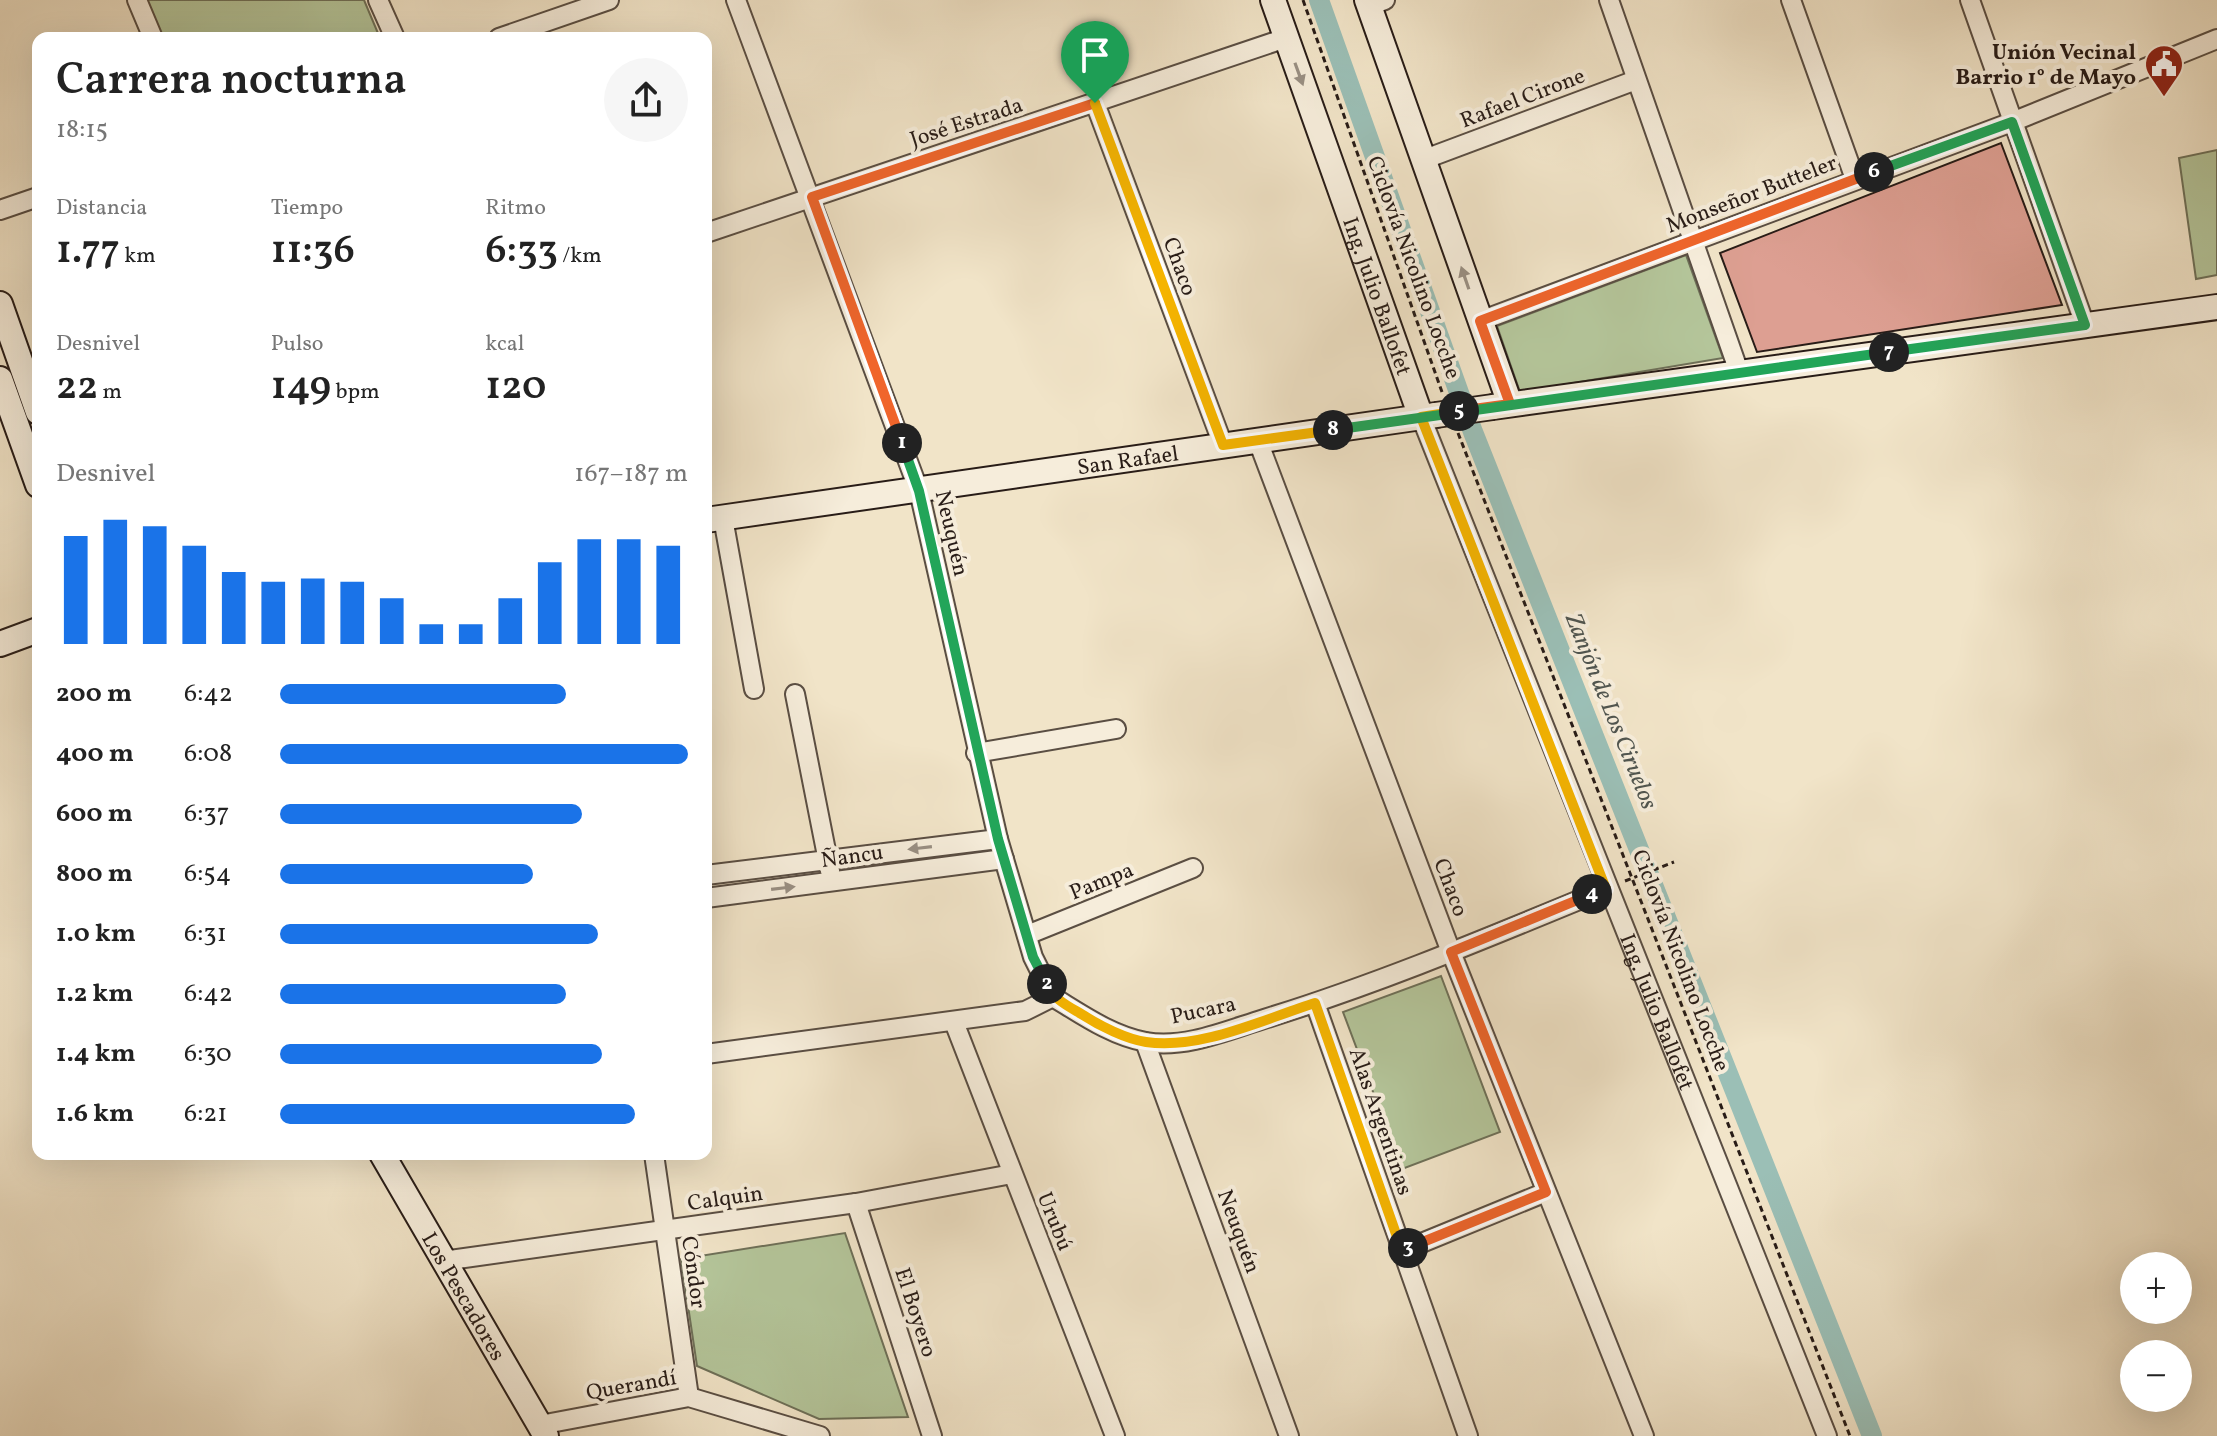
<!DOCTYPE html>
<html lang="es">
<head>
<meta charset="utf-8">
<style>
	:root { --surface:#fff; --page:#f6f6f6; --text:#222; --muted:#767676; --accent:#1a73e8 }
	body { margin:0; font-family:Vollkorn,serif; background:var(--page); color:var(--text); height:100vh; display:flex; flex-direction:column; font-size:30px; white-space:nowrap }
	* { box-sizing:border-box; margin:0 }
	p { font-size:26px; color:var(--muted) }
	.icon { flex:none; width:44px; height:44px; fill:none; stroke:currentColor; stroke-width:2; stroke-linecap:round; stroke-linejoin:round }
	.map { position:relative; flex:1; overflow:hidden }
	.side { position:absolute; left:32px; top:32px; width:680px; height:1128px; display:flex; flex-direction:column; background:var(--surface); border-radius:16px; box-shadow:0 8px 32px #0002 }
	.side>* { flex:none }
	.controls { position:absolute; left:2120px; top:1252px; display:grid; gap:16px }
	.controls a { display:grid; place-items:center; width:72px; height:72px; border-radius:50%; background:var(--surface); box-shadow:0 8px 32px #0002; font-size:40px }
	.pin { position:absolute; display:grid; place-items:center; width:68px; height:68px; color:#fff; margin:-82px -34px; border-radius:50% 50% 50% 0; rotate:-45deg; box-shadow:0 0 8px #0007 }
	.pin .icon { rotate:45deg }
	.km { position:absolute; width:40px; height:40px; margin:-20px; border-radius:50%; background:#222; color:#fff; font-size:22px; line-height:40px; text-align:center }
	.round { display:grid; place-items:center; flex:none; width:84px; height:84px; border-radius:42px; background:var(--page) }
	.headline { display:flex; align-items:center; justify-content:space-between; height:136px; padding:0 24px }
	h1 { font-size:44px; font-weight:600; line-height:60px }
	.stats { display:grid; grid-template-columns:repeat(3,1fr); gap:12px; height:136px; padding:8px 24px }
	.stats div { display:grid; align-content:center }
	.stats b { font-size:40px; font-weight:600 }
	.stats small { font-size:22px; font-weight:400 }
	.stats p { font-size:22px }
	.chart { height:224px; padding:16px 24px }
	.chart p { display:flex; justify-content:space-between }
	.chart svg { width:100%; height:144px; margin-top:8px; stroke:var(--accent); stroke-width:6 }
	ul { padding:0 24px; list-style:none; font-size:26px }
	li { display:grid; grid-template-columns:128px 96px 1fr; align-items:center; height:60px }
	li i { height:20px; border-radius:10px; background:var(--accent) }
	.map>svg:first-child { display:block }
	.green { fill:#b4c59a; stroke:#6e7058; stroke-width:2 }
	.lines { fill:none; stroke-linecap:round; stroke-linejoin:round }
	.canal { stroke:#9bbfb6; stroke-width:20 }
	.building { fill:#dd9f92; stroke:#281c17; stroke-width:2 }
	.street-casing { stroke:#5a4e43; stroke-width:22 }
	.secondary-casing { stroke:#281c17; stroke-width:28 }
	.path { stroke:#281c17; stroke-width:3; stroke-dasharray:6 4; stroke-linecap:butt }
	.street { stroke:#f6eddb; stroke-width:18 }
	.secondary { stroke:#f6eddb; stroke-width:24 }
	.secondary-bridge-casing { stroke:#281c17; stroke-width:28; stroke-linecap:butt }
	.secondary-bridge { stroke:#f6eddb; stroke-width:24 }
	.oneway { fill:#998f83 }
	.split-1-casing { stroke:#fff; stroke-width:16 }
	.split-2-casing { stroke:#fff; stroke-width:16 }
	.split-3-casing { stroke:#fff; stroke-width:16 }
	.split-4-casing { stroke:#fff; stroke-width:16 }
	.split-5-casing { stroke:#fff; stroke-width:16 }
	.split-6-casing { stroke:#fff; stroke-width:16 }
	.split-7-casing { stroke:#fff; stroke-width:16 }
	.split-8-casing { stroke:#fff; stroke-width:16 }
	.split-9-casing { stroke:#fff; stroke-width:16 }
	.split-1 { stroke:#f0652b; stroke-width:10 }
	.split-2 { stroke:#22a559; stroke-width:10 }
	.split-3 { stroke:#f5b400; stroke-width:10 }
	.split-4 { stroke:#f0652b; stroke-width:10 }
	.split-5 { stroke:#f5b400; stroke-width:10 }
	.split-6 { stroke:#f0652b; stroke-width:10 }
	.split-7 { stroke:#22a559; stroke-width:10 }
	.split-8 { stroke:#22a559; stroke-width:10 }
	.split-9 { stroke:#f5b400; stroke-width:10 }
	.labels { text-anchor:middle; stroke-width:8; stroke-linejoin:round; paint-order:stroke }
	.poi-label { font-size:22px; font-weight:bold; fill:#281c17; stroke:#f6eddb; text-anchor:end }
	.street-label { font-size:22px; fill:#281c17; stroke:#f6eddb }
	.water-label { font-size:24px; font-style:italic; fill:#50554f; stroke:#f6eddb }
</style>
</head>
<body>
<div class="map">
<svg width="2217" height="1436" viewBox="0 0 2217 1436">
	<rect width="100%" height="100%" fill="#f1e4c8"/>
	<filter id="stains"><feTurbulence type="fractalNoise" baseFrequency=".0025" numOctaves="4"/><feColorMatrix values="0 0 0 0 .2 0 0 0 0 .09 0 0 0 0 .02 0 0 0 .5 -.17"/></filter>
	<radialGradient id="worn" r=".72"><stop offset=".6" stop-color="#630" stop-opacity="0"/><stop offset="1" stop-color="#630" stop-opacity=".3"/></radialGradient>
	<path class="green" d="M146 0H364L380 38H162Z
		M2217 150V275L2196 279 2179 158Z
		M1686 255 1723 358 1520 392 1497 326Z
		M1441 976 1500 1132 1402 1169 1343 1012Z
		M845 1233 908 1417 819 1419 697 1366 681 1259Z"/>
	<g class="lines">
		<path class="canal" d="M1319 0 1473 432 1872 1436"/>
	</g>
	<path class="building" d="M2001 143 2062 305 1757 352 1720 253Z"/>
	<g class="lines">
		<defs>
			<g id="street">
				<path d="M137 0 153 38"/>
				<path d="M378 0 395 38"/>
				<path d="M736 0 919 491 998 839 1033 957 1053 997"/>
				<path d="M1609 0 1739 372"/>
				<path d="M1791 0 1855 179"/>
				<path d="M1970 0 2085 325"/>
				<path d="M1370 6 1385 0"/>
				<path d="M499 38 609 0"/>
				<path d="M1095 103 1223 445"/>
				<path d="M1425 159 1636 80"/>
				<path d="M0 210 38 197"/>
				<path d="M706 233 1286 38"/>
				<path d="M1480 321 2012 122 2217 39"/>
				<path id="s1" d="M1421 417 1827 1436"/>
				<path d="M1258 441 1451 952 1644 1436"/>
				<path d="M723 518 754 689"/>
				<path d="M795 694 830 871"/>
				<path d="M976 753 1116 729"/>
				<path d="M706 875 998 839"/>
				<path d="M706 898 1004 859"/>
				<path d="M1027 935 1193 868"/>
				<path d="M1053 997C1081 1014 1112 1036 1146 1042 1185 1049 1228 1030 1264 1019 1381 983 1494 935 1606 889"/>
				<path d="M1315 1003 1468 1436"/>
				<path d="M954 1022 1115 1436"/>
				<path d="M1145 1042 1289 1436"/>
				<path d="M706 1054 1025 1011 1053 997"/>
				<path d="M654 1154 689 1397"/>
				<path d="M856 1203 932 1436"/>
				<path d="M1402 1251 1546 1192"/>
				<path d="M443 1261 856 1203 1012 1174"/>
				<path d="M540 1425 689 1397 820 1436"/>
			</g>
			<g id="secondary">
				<path id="s2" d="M1273 0 1421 417"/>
				<path d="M1367 0 1510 404"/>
				<path d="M0 304 38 412"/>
				<path d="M0 379 38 485"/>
				<path d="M1493 407 2217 307"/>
				<path id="s3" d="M706 520 1436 415"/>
				<path d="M0 644 38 630"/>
				<path id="s4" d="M382 1154 546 1436"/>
			</g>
		</defs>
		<use href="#street" class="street-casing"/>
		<use href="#secondary" class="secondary-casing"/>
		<path class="path" d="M1303 0 1442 392
			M1458 433 1850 1436
			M1625 881 1674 862"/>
		<use href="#street" class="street"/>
		<use href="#secondary" class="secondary"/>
		<defs>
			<path id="secondary-bridge" d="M1436 415 1493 407"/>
		</defs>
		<use href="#secondary-bridge" class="secondary-bridge-casing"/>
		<use href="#secondary-bridge" class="secondary-bridge"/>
	</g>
	<defs><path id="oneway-solid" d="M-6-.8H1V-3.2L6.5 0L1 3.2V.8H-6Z" transform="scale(2)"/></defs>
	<g class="oneway">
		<use href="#oneway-solid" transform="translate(1299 74) rotate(70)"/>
		<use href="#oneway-solid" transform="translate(1465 278) rotate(-109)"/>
		<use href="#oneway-solid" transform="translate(920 848) rotate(173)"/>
		<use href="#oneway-solid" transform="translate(783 888) rotate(-7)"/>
	</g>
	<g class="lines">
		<defs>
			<path id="split-1" d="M902 443 812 197 1095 103"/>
			<path id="split-2" d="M902 443 919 491 998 839 1033 957 1047 984"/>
			<path id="split-3" d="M1047 984C1054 1000 1068 1006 1083 1015 1100 1026 1126 1039 1146 1042 1201 1050 1264 1019 1315 1003L1402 1251 1408 1248"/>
			<path id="split-4" d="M1408 1248 1546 1192 1451 952 1592 894"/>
			<path id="split-5" d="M1459 411 1421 417 1606 889 1592 894"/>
			<path id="split-6" d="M1459 411 1510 404 1480 321 1874 172"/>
			<path id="split-7" d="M1874 172 2012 122 2085 325 1889 352"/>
			<path id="split-8" d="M1333 430 1889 352"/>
			<path id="split-9" d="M1095 103 1223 445 1333 430"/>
		</defs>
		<use href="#split-1" class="split-1-casing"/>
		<use href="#split-2" class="split-2-casing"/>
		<use href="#split-3" class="split-3-casing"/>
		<use href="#split-4" class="split-4-casing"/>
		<use href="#split-5" class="split-5-casing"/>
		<use href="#split-6" class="split-6-casing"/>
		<use href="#split-7" class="split-7-casing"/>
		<use href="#split-8" class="split-8-casing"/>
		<use href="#split-9" class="split-9-casing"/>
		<use href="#split-1" class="split-1"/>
		<use href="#split-2" class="split-2"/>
		<use href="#split-3" class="split-3"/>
		<use href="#split-4" class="split-4"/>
		<use href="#split-5" class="split-5"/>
		<use href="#split-6" class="split-6"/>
		<use href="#split-7" class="split-7"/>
		<use href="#split-8" class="split-8"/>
		<use href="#split-9" class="split-9"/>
	</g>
	<defs>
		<symbol id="civic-pin" viewBox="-11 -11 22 30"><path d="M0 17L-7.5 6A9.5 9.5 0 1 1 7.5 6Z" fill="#8f2418" stroke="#f6eddb"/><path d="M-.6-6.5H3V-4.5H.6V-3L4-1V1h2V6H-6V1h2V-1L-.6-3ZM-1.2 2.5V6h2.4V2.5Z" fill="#fff"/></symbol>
	</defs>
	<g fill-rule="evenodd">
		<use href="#civic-pin" x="2142" y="42" width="44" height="60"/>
	</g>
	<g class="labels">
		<g class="poi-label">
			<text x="2136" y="59">Unión Vecinal<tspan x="2136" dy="25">Barrio 1° de Mayo</tspan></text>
		</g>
		<g class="street-label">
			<text transform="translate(1522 97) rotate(-21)" y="8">Rafael Cirone</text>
			<text transform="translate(966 121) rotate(-18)" y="8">José Estrada</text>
			<text transform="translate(1751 193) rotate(-21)" y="8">Monseñor Butteler</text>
			<text transform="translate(1181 266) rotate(70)" y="8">Chaco</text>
			<text transform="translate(1415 267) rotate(70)" y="8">Ciclovía Nicolino Locche</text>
			<text dy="8" stroke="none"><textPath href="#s2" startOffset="314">Ing. Julio Ballofet</textPath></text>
			<text dy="8" stroke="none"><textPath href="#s3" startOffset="426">San Rafael</textPath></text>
			<text transform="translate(953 533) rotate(77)" y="8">Neuquén</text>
			<text transform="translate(852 855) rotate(-8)" y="8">Ñancu</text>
			<text transform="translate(1101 880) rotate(-22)" y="8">Pampa</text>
			<text transform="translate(1452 887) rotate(69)" y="8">Chaco</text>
			<text transform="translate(1682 960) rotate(69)" y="8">Ciclovía Nicolino Locche</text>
			<text transform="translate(1203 1009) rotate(-12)" y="8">Pucara</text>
			<text dy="8" stroke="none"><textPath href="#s1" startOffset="640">Ing. Julio Ballofet</textPath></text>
			<text transform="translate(1382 1121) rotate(71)" y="8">Alas Argentinas</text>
			<text transform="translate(725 1197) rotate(-8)" y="8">Calquin</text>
			<text transform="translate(1056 1221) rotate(68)" y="8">Urubú</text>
			<text transform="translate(1240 1231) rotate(70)" y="8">Neuquén</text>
			<text transform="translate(695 1272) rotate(82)" y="8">Cóndor</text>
			<text dy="8" stroke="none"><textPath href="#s4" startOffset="164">Los Pescadores</textPath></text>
			<text transform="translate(917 1312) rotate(72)" y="8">El Boyero</text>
			<text transform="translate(631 1384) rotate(-10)" y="8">Querandí</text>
		</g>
		<g class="water-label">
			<text transform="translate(1612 711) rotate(68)" y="8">Zanjón de Los Ciruelos</text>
		</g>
	</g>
	<rect width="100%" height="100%" filter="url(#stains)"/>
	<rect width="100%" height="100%" fill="url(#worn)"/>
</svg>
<div class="controls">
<a>+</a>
<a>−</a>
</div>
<div class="pin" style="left:1095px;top:103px;background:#1e9e55"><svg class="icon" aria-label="arrive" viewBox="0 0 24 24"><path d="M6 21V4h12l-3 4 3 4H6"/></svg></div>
<b class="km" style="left:902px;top:443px">1</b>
<b class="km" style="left:1047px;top:984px">2</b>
<b class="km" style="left:1408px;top:1248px">3</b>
<b class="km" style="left:1592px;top:894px">4</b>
<b class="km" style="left:1459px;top:411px">5</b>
<b class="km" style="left:1874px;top:172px">6</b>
<b class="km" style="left:1889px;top:352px">7</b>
<b class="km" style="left:1333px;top:430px">8</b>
<section class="side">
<div class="headline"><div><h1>Carrera nocturna</h1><p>18:15</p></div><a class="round"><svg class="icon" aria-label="share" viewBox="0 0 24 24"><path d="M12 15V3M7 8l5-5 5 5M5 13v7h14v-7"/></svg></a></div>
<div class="stats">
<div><p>Distancia</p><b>1.77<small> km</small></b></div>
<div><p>Tiempo</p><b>11:36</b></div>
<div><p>Ritmo</p><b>6:33<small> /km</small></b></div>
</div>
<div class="stats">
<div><p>Desnivel</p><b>22<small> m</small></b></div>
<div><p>Pulso</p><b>149<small> bpm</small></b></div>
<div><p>kcal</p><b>120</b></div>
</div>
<div class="chart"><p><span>Desnivel</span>167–187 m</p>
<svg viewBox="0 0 160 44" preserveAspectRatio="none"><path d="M5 44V11M15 44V6M25 44V8M35 44V14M45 44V22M55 44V25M65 44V24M75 44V25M85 44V30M95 44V38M105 44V38M115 44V30M125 44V19M135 44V12M145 44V12M155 44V14"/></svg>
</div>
<ul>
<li><b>200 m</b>6:42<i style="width:70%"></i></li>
<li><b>400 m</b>6:08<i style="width:100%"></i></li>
<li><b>600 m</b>6:37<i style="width:74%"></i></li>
<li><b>800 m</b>6:54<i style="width:62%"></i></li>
<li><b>1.0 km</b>6:31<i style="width:78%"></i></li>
<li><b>1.2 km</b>6:42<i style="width:70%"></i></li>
<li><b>1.4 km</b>6:30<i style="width:79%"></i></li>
<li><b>1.6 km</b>6:21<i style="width:87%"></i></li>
</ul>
</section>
</div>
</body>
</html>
